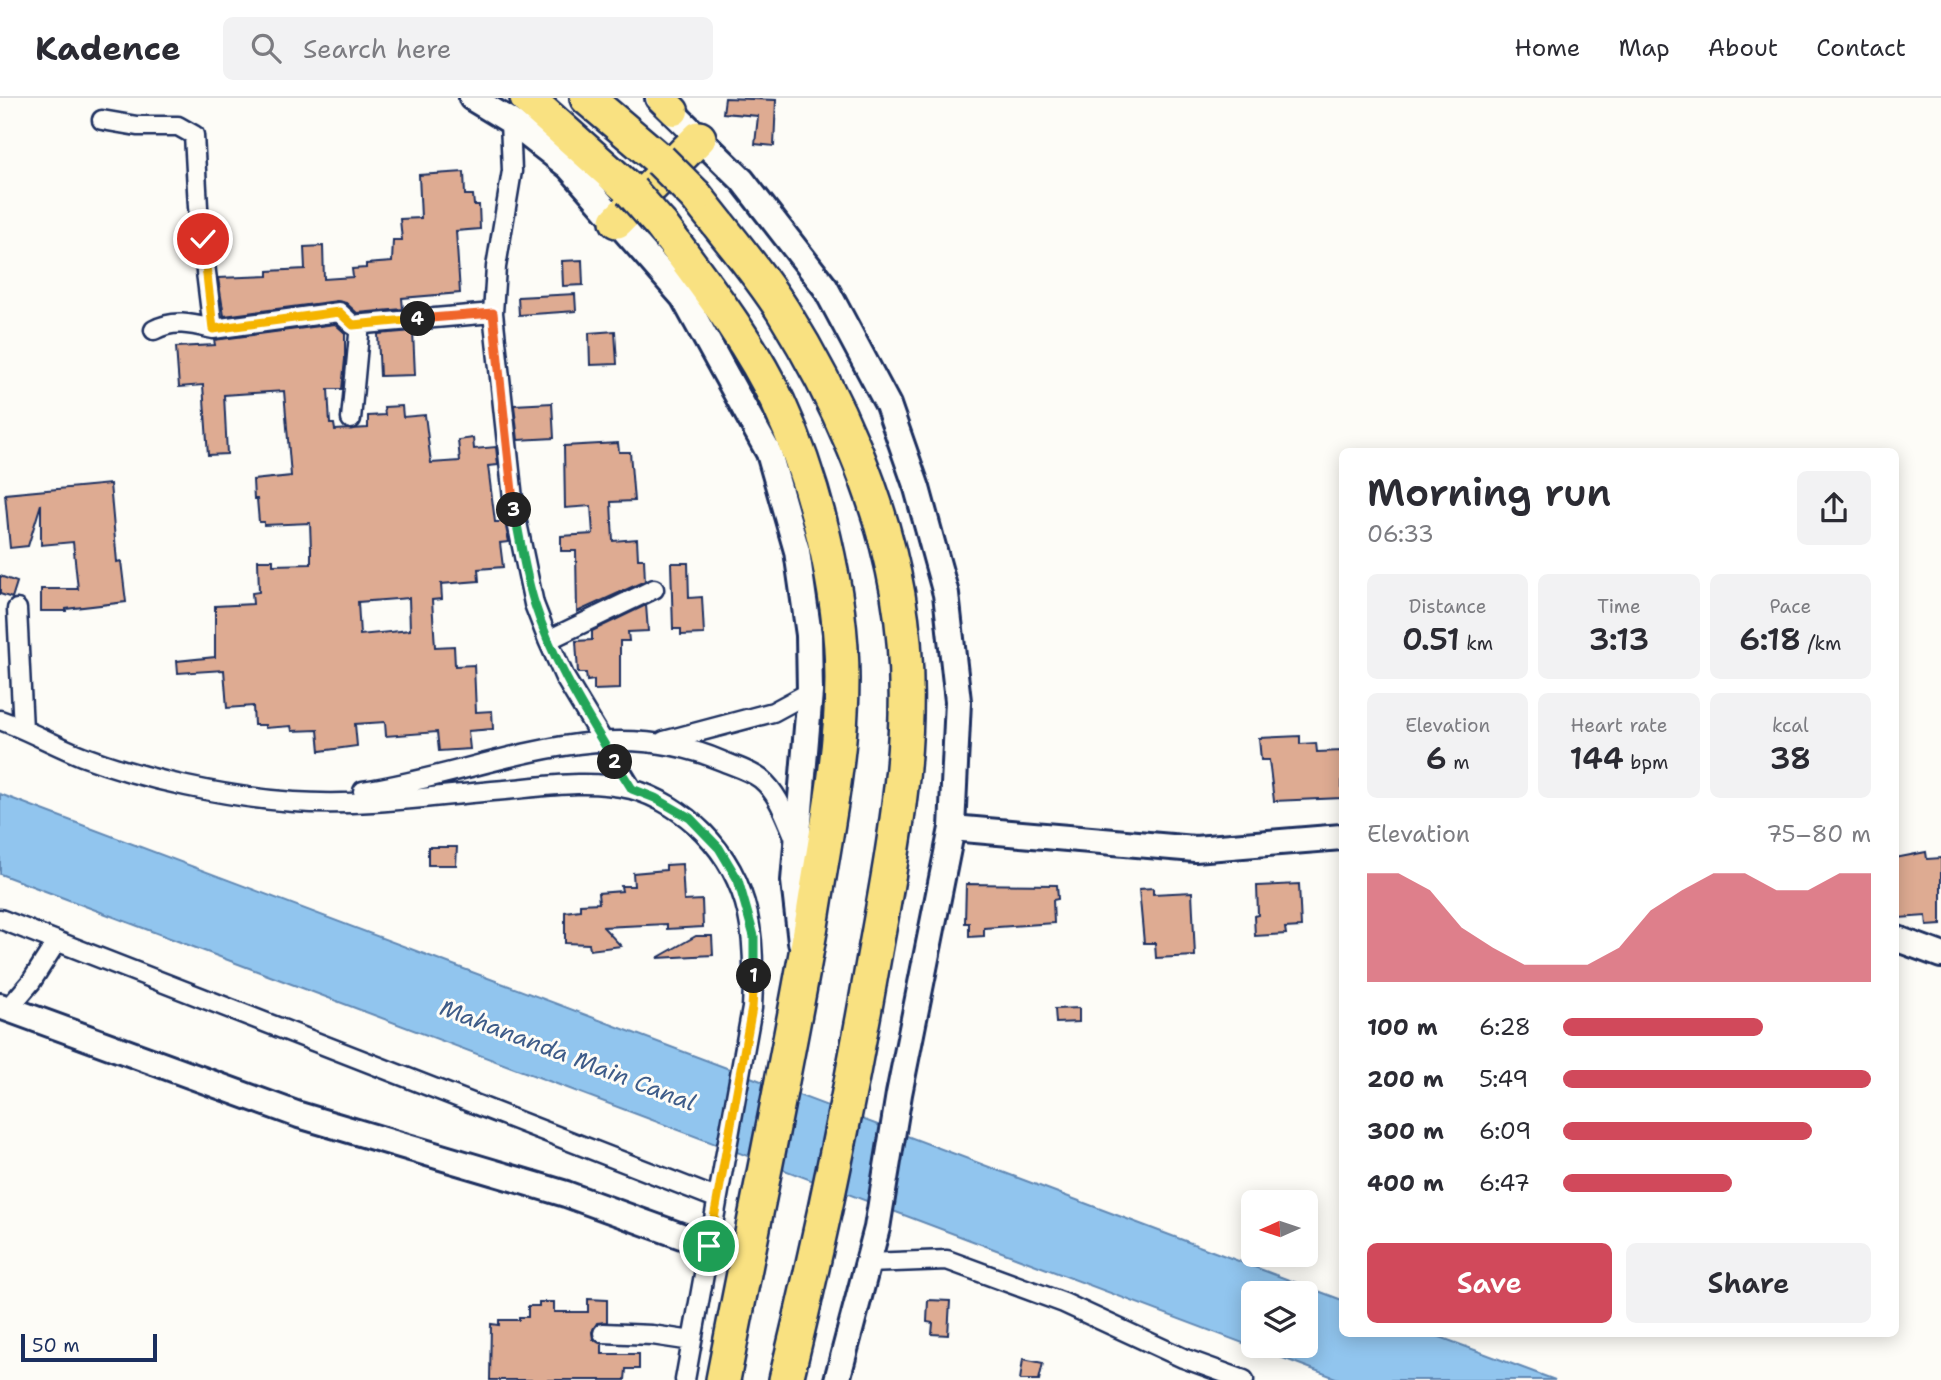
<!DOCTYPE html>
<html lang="en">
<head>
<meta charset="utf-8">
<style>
	:root { --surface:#fff; --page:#f2f2f3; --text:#2b2b33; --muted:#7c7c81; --line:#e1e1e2; --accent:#d1495b }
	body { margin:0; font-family:"Shantell Sans",sans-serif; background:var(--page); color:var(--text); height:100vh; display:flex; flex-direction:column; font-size:26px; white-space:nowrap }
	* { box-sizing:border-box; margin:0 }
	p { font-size:23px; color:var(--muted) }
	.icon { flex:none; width:38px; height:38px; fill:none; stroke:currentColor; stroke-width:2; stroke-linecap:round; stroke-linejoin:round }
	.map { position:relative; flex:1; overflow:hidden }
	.drawer { position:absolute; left:1339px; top:350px; width:560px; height:889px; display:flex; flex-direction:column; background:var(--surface); border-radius:10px; box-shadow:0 4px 18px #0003 }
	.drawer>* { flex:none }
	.needle { width:46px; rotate:267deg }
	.buttons { position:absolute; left:1241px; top:1092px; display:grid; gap:14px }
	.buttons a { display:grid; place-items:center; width:77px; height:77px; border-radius:10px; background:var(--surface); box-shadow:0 4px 18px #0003; font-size:35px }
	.scale { position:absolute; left:21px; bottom:18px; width:136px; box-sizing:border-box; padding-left:7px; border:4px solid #1b2f5e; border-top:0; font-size:19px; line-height:24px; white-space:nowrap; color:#1b2f5e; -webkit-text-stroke:5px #fdfcf7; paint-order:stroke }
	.pin { position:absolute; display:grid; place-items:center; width:60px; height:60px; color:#fff; margin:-30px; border:4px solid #fff; border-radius:50%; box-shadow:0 2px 7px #0007 }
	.km { position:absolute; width:35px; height:35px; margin:-18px; border-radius:50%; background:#222; color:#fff; font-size:19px; line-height:35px; text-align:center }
	.round { display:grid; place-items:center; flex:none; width:74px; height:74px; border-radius:10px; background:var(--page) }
	.headline { display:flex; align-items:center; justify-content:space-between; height:119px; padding:0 28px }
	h1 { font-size:38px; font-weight:600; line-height:52px }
	.figures { display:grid; grid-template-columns:repeat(3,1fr); gap:10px; height:119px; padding:7px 28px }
	.figures div { display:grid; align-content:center; border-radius:10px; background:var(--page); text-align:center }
	.figures b { font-size:30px; font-weight:600 }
	.figures small { font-size:19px; font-weight:400 }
	.figures p { font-size:19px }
	.chart { height:196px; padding:14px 28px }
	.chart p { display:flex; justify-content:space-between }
	.chart svg { width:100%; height:126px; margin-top:7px; fill:var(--accent); opacity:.7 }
	.action { display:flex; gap:14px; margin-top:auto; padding:14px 28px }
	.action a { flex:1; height:80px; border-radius:10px; background:var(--accent); color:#fff; font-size:28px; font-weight:600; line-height:80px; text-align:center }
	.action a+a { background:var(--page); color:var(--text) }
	ul { padding:0 28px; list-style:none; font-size:23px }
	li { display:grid; grid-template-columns:112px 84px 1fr; align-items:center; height:52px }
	li i { height:18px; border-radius:9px; background:var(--accent) }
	header { display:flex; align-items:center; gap:42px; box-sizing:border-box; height:98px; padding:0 35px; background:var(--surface); border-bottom:2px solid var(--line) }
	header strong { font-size:33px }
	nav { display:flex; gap:38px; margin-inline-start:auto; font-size:24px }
	.search { width:490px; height:63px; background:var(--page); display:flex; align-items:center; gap:18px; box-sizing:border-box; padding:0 24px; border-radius:10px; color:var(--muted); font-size:26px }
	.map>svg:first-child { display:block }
	.water { fill:#91c5ee; stroke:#6289b4; stroke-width:2; fill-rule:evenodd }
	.building { fill:#deab92; stroke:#1b2f5e; stroke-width:2; fill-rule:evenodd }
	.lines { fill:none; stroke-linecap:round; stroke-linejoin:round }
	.street-casing { stroke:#1b2f5e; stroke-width:23 }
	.secondary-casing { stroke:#1b2f5e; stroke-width:30 }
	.primary-casing { stroke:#1b2f5e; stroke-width:33 }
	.highway-casing { stroke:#1b2f5e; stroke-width:38 }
	.street { stroke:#fdfcf7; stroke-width:18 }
	.secondary { stroke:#fdfcf7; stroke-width:24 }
	.primary { stroke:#f9e181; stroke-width:28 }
	.highway { stroke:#f9e181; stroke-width:33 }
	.highway-bridge-casing { stroke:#1b2f5e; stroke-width:38; stroke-linecap:butt }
	.highway-bridge { stroke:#f9e181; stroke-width:33 }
	.split-1-casing { stroke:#fff; stroke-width:14 }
	.split-2-casing { stroke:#fff; stroke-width:14 }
	.split-3-casing { stroke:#fff; stroke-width:14 }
	.split-4-casing { stroke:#fff; stroke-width:14 }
	.split-5-casing { stroke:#fff; stroke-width:14 }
	.split-1 { stroke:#f5b400; stroke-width:9 }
	.split-2 { stroke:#22a559; stroke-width:9 }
	.split-3 { stroke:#22a559; stroke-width:9 }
	.split-4 { stroke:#f0652b; stroke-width:9 }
	.split-5 { stroke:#f5b400; stroke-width:9 }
	.labels { text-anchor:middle; stroke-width:6; stroke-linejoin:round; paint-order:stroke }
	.water-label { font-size:23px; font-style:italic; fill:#3e5c89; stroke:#fdfcf7 }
</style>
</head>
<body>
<header>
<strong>Kadence</strong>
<div class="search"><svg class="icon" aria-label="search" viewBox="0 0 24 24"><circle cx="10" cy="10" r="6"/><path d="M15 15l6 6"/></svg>Search here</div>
<nav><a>Home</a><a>Map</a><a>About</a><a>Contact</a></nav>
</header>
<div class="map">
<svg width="1941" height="1282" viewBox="0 0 1941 1282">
	<rect width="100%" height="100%" fill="#fdfcf7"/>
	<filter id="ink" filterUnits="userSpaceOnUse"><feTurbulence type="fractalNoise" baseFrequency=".0143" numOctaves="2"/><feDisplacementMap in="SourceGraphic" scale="14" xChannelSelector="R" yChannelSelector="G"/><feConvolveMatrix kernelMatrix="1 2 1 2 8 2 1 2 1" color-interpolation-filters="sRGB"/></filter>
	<g filter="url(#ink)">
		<path class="water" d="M0 696 1342 1202V1236H1432L1555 1282H1341L0 776ZM1253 1195H1306V1248H1253Z"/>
		<path class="building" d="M725 0 776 2 774 48 755 46 758 18 723 15Z
			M464 74 465 97H473L474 107H479L480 131 456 133 460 195 402 200 403 211 357 215 346 205 337 203 224 218 218 180 268 178V173L305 171 304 149 323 148 324 181 353 179 352 171 366 170V166L392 164 393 142H402L400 121 421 120 419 77Z
			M582 162 583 187 563 188 562 163Z
			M575 196 576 213 519 217 518 199Z
			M335 226 345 235V261L342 291H328L330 326H334L335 332 368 330V318L385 317 384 309 402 308 403 319 425 317 431 365 460 363 458 342 473 340 474 351 496 349 498 367 488 368 495 424H505L509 444 500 445 503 469 478 471 479 483 441 486 442 501 432 502 435 549 454 548 455 568 474 567 476 614 492 613 493 631 468 633 470 651 439 653 437 634 386 638 385 624 355 626 357 648 320 653 318 632 292 633 291 628 265 630V627H254L253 608 227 610 224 572 178 575 177 563 215 559V508L253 506 252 495 259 494 258 462H273V467L311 466V452L310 425 264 427V424H259L257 401H254L253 382 291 378 284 293 224 297 227 356 208 357 203 287 179 289 176 249 215 247 214 242ZM409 500 410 532 360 537 358 504Z
			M413 233 415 277 380 278 378 236Z
			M615 233 617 266 590 267 589 235Z
			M552 305 554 340 518 342 514 307Z
			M618 345 619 354H630L634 403 611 404 613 443 637 441 638 461H644L645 483 577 514 576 453H561V438L593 436 591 408 565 410 564 348Z
			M110 386 117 464 121 463 126 504 66 511V513H41V491H78L73 444 41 447V406L28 448 10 450 5 396Z
			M671 465H688L689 500 702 499 704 536 681 537V531H673Z
			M0 478 17 484 12 500 0 496Z
			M646 507 648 533 628 534 629 543H620V591L594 592V582L587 583 586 575H578L576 543 592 542V533Z
			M1300 638V646L1316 645 1317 654 1342 653V700L1274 703 1269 662H1261L1259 640Z
			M428 749H457L456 767H428Z
			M1926 754 1927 761 1941 760V827L1927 828 1926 818 1899 820 1895 760Z
			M682 766 684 803 702 802 703 829 667 831V826L603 829 621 848 590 852 589 846 565 845V814L580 812V806L599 805 598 795 622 793 621 788H634L633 775 666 772V767Z
			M966 786 1057 787 1058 801 1053 802 1054 825 984 830V838L969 839V825H965Z
			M1299 786 1301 829 1285 830 1286 836 1255 838 1254 818 1258 817 1257 788Z
			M1153 790V796L1192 794 1195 858 1156 860 1155 845H1144L1139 791Z
			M696 838H712L713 857 657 860Z
			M1079 910V924L1056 925 1055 911Z
			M588 1201 607 1202V1224L597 1225 592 1234 593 1241 602 1246V1256H639V1271H626L625 1282H490L491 1226 499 1227V1222H519V1219H528V1208H539V1204H554V1214H588Z
			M928 1202 950 1203 948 1237 932 1236 933 1225 927 1224Z
			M1023 1261 1043 1265 1039 1282H1020Z"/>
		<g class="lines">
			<defs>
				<path id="street" d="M102 22 137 28H178L194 37 198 109 213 231 339 214 353 227 493 215
					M510 23 512 73 496 169 493 215 514 410 534 506 548 542 565 580 632 691
					M154 232C174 221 192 226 213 231
					M351 321 360 226
					M17 511 23 631
					M548 542 654 491
					M0 622C28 632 54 647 82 658 146 682 226 699 294 704 367 709 443 697 515 691 554 687 593 682 631 691 658 698 684 715 703 734 753 785 756 843 752 910L685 1282
					M664 643 773 614 810 594
					M363 693C485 675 600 611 722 663 734 668 751 673 761 681 779 696 786 720 795 740
					M0 821 716 1100
					M8 911 31 884 57 843
					M868 1165 947 1162 1064 1205 1183 1260 1244 1282
					M603 1235 652 1237 692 1243"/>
				<path id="secondary" d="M472 0 510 23 569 69 683 199 769 355 797 453 809 537 810 594 794 783 801 844
					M658 0 742 82 825 189 888 307 917 390 946 496 958 603 952 730 899 996 877 1130 837 1282
					M952 730 1195 751 1342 739
					M1895 840 1941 857
					M0 908 299 1017 566 1096 709 1148"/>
				<path id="primary" d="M661 0 674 13"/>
				<path id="highway" d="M527 0 631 93
					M587 0 660 62
					M696 98C725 136 758 173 783 213 836 298 881 398 898 497 920 623 894 747 872 870 848 1009 819 1145 786 1282
					M617 123 699 40
					M661 127C703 184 748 240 778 304 815 384 842 493 842 581 842 660 825 739 813 816 786 972 753 1127 723 1282"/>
			</defs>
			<use href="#street" class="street-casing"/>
			<use href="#secondary" class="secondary-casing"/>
			<use href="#primary" class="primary-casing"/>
			<use href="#highway" class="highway-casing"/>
			<use href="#street" class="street"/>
			<use href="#secondary" class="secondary"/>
			<use href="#primary" class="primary"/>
			<use href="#highway" class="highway"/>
			<defs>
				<path id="highway-bridge" d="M660 62 696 98
					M631 93 661 127"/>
			</defs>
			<use href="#highway-bridge" class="highway-bridge-casing"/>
			<use href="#highway-bridge" class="highway-bridge"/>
		</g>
	</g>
	<g class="lines" filter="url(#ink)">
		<defs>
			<path id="split-1" d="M709 1148 752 910 754 878"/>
			<path id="split-2" d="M615 664 632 691 655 700 690 720 719 750 738 782 754 838V878"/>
			<path id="split-3" d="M514 412C521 444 525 477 535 507 553 564 585 614 615 664"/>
			<path id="split-4" d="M418 221 493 215 514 412"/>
			<path id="split-5" d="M203 141 213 231 339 214 353 227 418 221"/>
		</defs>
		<use href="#split-1" class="split-1-casing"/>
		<use href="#split-2" class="split-2-casing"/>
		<use href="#split-3" class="split-3-casing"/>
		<use href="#split-4" class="split-4-casing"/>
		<use href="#split-5" class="split-5-casing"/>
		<use href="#split-1" class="split-1"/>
		<use href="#split-2" class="split-2"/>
		<use href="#split-3" class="split-3"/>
		<use href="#split-4" class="split-4"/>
		<use href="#split-5" class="split-5"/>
	</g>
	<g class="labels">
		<g class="water-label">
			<text transform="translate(568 957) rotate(21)" y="8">Mahananda Main Canal</text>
		</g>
	</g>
</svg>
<div class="buttons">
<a><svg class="needle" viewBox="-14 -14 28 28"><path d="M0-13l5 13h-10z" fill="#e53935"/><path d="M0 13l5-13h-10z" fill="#7c7c81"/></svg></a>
<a><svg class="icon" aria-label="layers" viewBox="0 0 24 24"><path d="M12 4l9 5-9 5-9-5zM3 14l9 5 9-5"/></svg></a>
</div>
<div class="scale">50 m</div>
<div class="pin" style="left:709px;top:1148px;background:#1e9e55"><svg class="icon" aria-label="arrive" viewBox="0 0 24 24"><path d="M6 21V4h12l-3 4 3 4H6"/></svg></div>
<div class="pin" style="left:203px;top:141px;background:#d93025"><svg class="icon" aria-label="check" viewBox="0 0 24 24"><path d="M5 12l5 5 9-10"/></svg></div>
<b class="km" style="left:754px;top:878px">1</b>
<b class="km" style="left:615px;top:664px">2</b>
<b class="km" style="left:514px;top:412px">3</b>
<b class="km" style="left:418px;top:221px">4</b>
<section class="drawer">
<div class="headline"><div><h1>Morning run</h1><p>06:33</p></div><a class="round"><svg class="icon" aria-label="share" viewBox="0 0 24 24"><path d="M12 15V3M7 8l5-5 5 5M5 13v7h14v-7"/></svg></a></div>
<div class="figures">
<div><p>Distance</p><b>0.51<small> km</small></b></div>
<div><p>Time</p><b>3:13</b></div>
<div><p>Pace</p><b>6:18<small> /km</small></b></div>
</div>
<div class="figures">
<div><p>Elevation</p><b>6<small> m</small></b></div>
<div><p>Heart rate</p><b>144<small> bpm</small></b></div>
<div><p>kcal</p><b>38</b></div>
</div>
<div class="chart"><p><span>Elevation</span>75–80 m</p>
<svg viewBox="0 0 160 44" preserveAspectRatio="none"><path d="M0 44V6L10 6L20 12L30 25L40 32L50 38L60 38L70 38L80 32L90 19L100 12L110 6L120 6L130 12L140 12L150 6L160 6V44z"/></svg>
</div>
<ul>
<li><b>100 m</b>6:28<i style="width:65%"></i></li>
<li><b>200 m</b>5:49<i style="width:100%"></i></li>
<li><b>300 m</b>6:09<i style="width:81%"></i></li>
<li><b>400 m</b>6:47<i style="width:55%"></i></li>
</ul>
<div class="action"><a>Save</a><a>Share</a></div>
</section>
</div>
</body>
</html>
